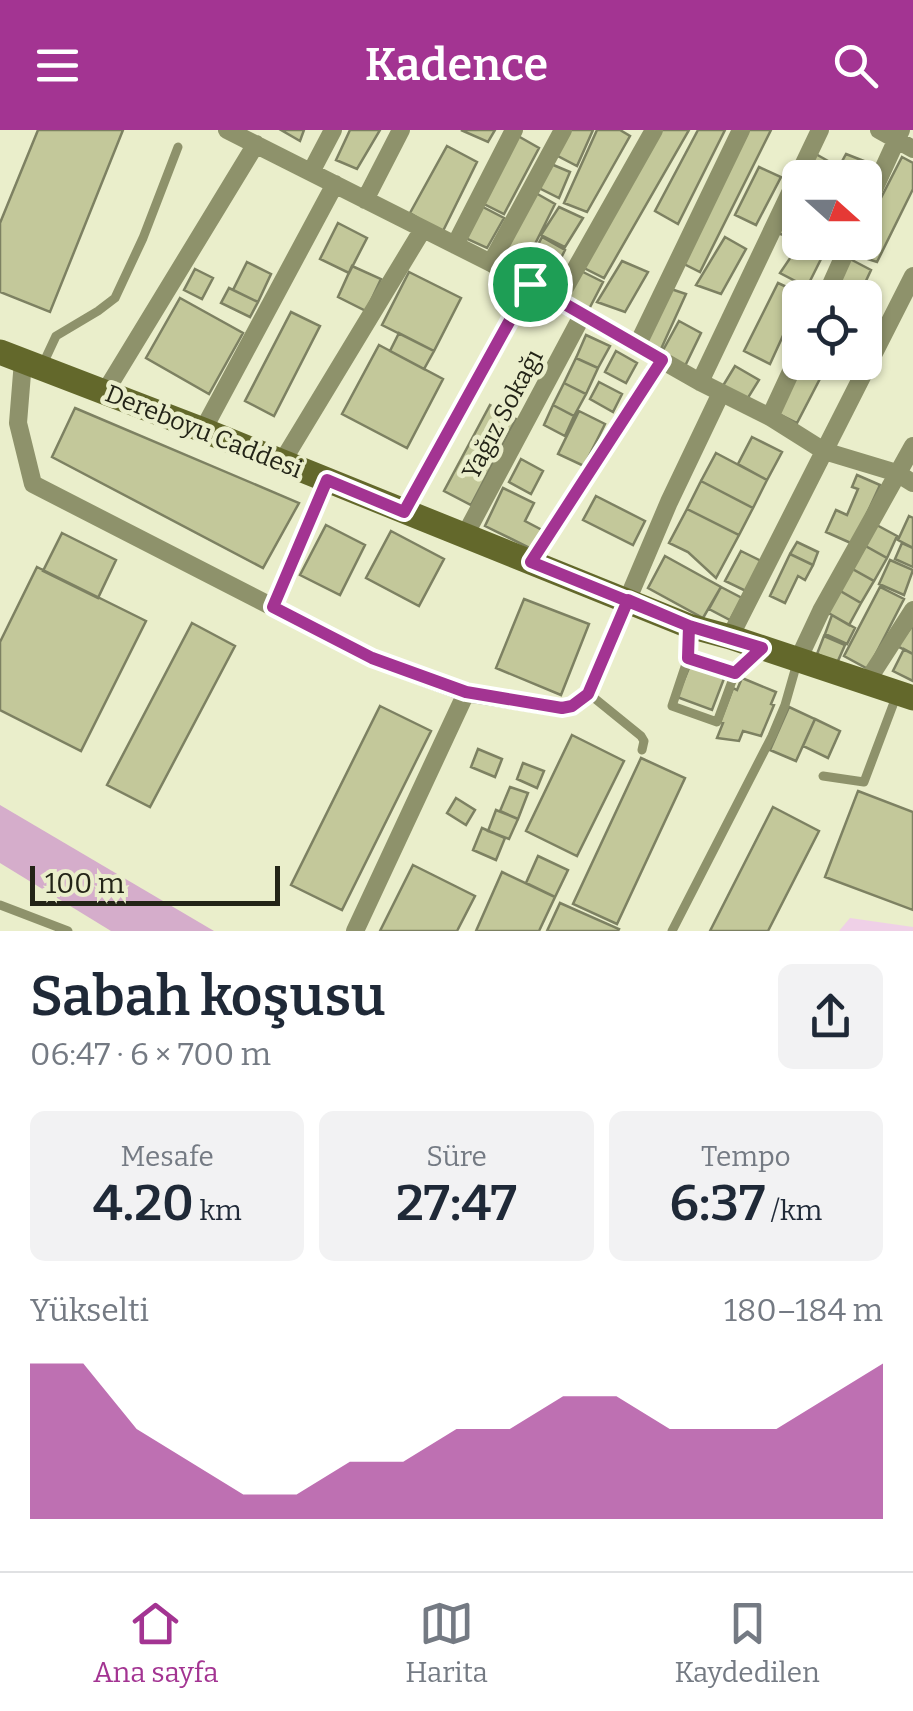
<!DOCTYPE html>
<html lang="tr">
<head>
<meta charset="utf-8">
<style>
	:root { --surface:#fff; --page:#f2f2f3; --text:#1f2937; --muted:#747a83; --line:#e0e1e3; --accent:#a33492 }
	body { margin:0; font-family:Bitter,serif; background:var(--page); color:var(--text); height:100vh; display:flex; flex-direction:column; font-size:38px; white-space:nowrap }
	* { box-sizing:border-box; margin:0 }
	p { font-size:32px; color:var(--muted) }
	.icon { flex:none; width:55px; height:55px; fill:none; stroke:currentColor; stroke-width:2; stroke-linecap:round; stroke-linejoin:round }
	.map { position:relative; height:801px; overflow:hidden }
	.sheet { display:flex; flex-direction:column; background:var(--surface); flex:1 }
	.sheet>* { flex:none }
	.needle { width:65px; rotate:111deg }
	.controls { position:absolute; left:782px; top:30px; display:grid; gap:20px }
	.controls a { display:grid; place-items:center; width:100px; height:100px; border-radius:15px; background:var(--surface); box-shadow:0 2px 8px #0004; font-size:50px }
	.scale { position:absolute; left:30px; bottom:25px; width:250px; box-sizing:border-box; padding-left:10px; border:5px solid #232417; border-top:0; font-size:28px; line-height:35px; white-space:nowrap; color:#232417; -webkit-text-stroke:8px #eaeecb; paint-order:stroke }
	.pin { position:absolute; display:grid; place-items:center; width:85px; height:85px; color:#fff; margin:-42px; border:5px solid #fff; border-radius:50%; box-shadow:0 2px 10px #0007 }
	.round { display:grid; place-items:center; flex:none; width:105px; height:105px; border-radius:15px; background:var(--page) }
	.summary { display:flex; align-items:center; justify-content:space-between; height:170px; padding:0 30px }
	h1 { font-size:55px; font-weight:600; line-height:75px }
	.metrics { display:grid; grid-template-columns:repeat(3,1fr); gap:15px; height:170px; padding:10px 30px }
	.metrics div { display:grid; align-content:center; border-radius:15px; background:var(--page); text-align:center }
	.metrics b { font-size:50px; font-weight:600 }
	.metrics small { font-size:28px; font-weight:400 }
	.metrics p { font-size:28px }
	.chart { height:280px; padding:20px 30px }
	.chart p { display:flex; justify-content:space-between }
	.chart svg { width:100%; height:180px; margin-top:10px; fill:var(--accent); opacity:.7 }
	header { display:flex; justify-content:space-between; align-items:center; height:130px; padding:0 30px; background:var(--accent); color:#fff; font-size:45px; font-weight:600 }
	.tab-bar { display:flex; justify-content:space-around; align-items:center; height:140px; border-top:2px solid var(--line); background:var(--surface); font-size:28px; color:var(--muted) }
	.tab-bar a { display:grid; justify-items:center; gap:5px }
	.tab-bar .current { color:var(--accent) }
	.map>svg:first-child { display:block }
	.green { fill:#efd0e7 }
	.water { fill:#d5adcb }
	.building { fill:#c3c89a; stroke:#7d8162; stroke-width:2.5 }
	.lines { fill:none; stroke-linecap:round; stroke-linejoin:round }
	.lane { stroke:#8e926b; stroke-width:9 }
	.street { stroke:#8e926b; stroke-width:18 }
	.secondary { stroke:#63682b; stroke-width:25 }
	.route-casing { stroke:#fff; stroke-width:20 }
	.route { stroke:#a33492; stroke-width:12 }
	.labels { text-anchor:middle; stroke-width:9; stroke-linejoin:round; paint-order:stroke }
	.street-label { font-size:25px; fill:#232417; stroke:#eaeecb }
</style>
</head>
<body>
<header><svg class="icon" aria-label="menu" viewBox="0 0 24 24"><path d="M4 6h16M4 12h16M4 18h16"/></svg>Kadence<svg class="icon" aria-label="search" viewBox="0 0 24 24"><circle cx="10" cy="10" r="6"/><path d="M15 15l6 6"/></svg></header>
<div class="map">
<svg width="913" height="801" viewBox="0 0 913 801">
	<rect width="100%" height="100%" fill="#eaeecb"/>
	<path class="green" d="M850 788 913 797V801H839Z"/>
	<path class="water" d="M0 675 214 801H111L0 733Z"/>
	<path class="building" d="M38 0H123L50 182 0 162V93Z
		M281 0H304L300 11Z
		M350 0H380L357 39 336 30Z
		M461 0H495L488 12Z
		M568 0H593L577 36 554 24Z
		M597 0H620L630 6 587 82 564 73Z
		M661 0H689L604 148 584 138Z
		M698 0H725L678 94 655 81Z
		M749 0H771L700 142 682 133Z
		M518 6 539 18 504 84 482 73Z
		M447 16 477 32 442 103 410 83Z
		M814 23 835 35 828 48 801 47Z
		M846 24 869 33 862 48H833Z
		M902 27 913 33V59L877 132 852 124 858 112H865V99Z
		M551 34 570 42 559 68 537 57Z
		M759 37 781 47 756 95 735 85Z
		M800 58V108L799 110 774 102Z
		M534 62 555 74 521 142 496 131Z
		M481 76 504 88 487 118 463 107Z
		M559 77 583 88 565 117 541 105Z
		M338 93 367 108 349 143 320 129Z
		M542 107 565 120 551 148 527 136Z
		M725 107 746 119 721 164 696 155Z
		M801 112H821L828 115 807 157 780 143Z
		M850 129 871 140 858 168H831Z
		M622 131 648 142 625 182 597 172Z
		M247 132 271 144 258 172 233 160Z
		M352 136 381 149 366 181 338 167Z
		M195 139 213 148 202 169 184 160Z
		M581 141 603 152 588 181 565 168Z
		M409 142 461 168 434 221 382 195Z
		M778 153 802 164 770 234 744 221Z
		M229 158 258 172 250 187 221 173Z
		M668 158 686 164 661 219 643 212Z
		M180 168 243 203 209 264 146 228Z
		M291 182 320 196 274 286 245 271Z
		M679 191 701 203 685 236 661 224Z
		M399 203 434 221 424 239 390 221Z
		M586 205 610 216 598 238 576 228Z
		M379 215 443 249 407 318 342 284Z
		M616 221 637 233 626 253 605 242Z
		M576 228 598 238 586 264 564 253Z
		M800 232H816L826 237 797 293 773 281Z
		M735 236 759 250 746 271 721 259Z
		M599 252 622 264 613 282 590 269Z
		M564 253 586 264 574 286 553 275Z
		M490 275 516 289 471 375 444 361Z
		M553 275 574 286 565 306 544 295Z
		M75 278 299 373 263 438 52 327Z
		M579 281 605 294 584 336 558 324Z
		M752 307 782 322 767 350 738 334Z
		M716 323 767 350 753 378 701 351Z
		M521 329 543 341 531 364 509 352Z
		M857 345 880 355 853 414 826 402 836 380 847 385 858 359 852 357Z
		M701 351 753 378 739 405 687 379Z
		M503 358 534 373 525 391 542 400 532 419 485 396Z
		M596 366 645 391 633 415 583 390Z
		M687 379 739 405 716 448 688 422 669 413Z
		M909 386 913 388V418L898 410Z
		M873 393 897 406 887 428 862 414Z
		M326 395 365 415 340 465 300 445Z
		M391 401 444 429 419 476 366 448Z
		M62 403 116 430 98 468 43 441Z
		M797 412 818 422 813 435 790 424Z
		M902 413 913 418V437L895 429Z
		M862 414 887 428 874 451 849 437Z
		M741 421 763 432 748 462 725 451Z
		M790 424 813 435 805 450 798 446 785 473 770 466Z
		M665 426 721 457 703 488 648 458Z
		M890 430 913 440 904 465 879 454Z
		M37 437 146 491 81 621 0 580V512Z
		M849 437 874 451 861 473 837 459Z
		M721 457 742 468 730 490 709 479Z
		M880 457 904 469 868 539 844 526Z
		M837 459 861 473 849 495 825 481Z
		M524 469 589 494 561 565 496 538Z
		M832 485 855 498 847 514 825 504Z
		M192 493 235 516 150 677 107 655Z
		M913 495V524L897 516Z
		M824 506 845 515 837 533 817 524Z
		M904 519 913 524V551L893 541Z
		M691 533 725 546 712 580 677 567Z
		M742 548 776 562 771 574 774 575 761 606 743 601 739 611 717 608 723 593 720 592 733 558 737 560Z
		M380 576 431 601 342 780 291 755Z
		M789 577 815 589 796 631 770 620Z
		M815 589 840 601 828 628 803 616Z
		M572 605 624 631 577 726 526 701Z
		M478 619 502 629 495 647 471 637Z
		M641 628 685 648 617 794 573 774Z
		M523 633 544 641 537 658 517 649Z
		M510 657 528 663 518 689 500 681Z
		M858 661 913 682V780L825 747Z
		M456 668 475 680 466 695 447 683Z
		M773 677 819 701 768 801H710Z
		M496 680 518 689 509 709 488 701Z
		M482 698 505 708 496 730 473 720Z
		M538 726 568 740 555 767 526 753Z
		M413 735 475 766 457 801H380Z
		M502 742 555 767 539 801H476Z
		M560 773 619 799 618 801H547Z"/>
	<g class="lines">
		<path class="lane" d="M42 236 56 206 98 181 115 168 143 108 178 17
			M689 499 688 528 672 576 717 592 735 543 761 519
			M688 528 735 543
			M588 563 641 606 644 611 642 620
			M823 646 864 652 896 567
			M0 775 68 801
			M672 801 772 606 785 575 797 533"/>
		<path class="street" d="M227 0 491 133 700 252 770 287 824 321 897 343 913 353
			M879 0 913 19
			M311 42 333 0
			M365 70 401 0
			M865 79 901 0
			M455 115 514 0
			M491 133 563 0
			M825 168 850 112
			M558 170 654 0
			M637 216 741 0
			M23 231 18 293 33 354 372 528 466 563 562 578 573 576 588 563 669 372 721 263
			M700 252 820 0
			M105 262 256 14
			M770 287 800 222
			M203 300 335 54
			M282 332 423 99
			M404 382 530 155
			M464 407 583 184
			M531 432 661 230
			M273 477 327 350
			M730 507 913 146
			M798 530 821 481 913 316
			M866 553 913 480
			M355 801 466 563"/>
		<path class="secondary" d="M0 222 203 300 689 496 730 507 913 568"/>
	</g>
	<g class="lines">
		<defs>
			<path id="route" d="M530 154 404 382 327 350 273 477 372 528 466 562 562 578 572 576 588 564 628 470 689 496 762 518 735 543 688 528 689 496 531 432 662 230 530 154"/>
		</defs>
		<use href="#route" class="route-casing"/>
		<use href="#route" class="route"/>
	</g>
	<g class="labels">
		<g class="street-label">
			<text transform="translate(502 284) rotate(-62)" y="9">Yağız Sokağı</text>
			<text transform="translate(204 301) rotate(22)" y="9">Dereboyu Caddesi</text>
		</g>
	</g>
</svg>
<div class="controls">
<a><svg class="needle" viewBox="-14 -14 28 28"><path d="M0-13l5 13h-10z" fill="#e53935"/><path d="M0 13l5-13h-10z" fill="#747a83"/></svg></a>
<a><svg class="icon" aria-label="locate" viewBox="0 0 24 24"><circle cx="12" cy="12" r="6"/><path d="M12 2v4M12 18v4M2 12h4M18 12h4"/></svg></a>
</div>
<div class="scale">100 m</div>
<div class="pin" style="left:530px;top:154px;background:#1e9e55"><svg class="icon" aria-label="arrive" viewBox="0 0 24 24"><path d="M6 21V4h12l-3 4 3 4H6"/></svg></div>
</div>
<section class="sheet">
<div class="summary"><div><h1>Sabah koşusu</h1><p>06:47 · 6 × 700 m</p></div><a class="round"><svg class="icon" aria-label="share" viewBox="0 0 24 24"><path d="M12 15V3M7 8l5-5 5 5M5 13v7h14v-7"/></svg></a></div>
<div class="metrics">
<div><p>Mesafe</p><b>4.20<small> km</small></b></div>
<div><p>Süre</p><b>27:47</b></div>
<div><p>Tempo</p><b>6:37<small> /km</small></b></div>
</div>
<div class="chart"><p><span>Yükselti</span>180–184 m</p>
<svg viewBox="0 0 160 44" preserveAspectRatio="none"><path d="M0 44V6L10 6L20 22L30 30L40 38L50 38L60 30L70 30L80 22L90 22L100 14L110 14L120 22L130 22L140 22L150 14L160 6V44z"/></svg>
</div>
</section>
<nav class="tab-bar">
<a class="current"><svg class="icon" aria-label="home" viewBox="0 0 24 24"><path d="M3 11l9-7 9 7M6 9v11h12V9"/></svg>Ana sayfa</a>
<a><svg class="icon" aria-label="map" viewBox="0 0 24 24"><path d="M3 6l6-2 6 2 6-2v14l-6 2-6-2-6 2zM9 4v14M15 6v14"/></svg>Harita</a>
<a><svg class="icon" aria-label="saved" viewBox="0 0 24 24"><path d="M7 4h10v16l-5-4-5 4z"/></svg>Kaydedilen</a>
</nav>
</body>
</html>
